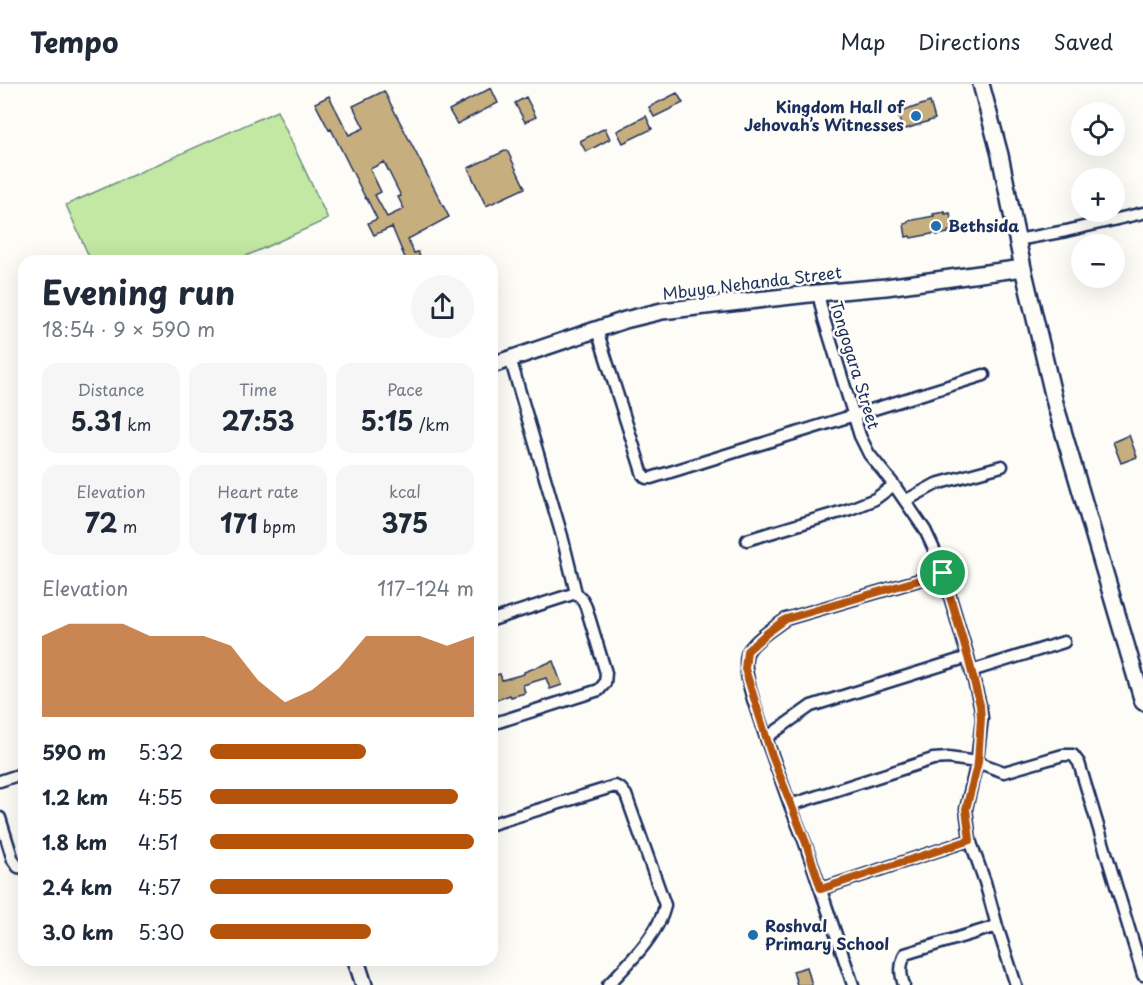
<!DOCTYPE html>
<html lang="en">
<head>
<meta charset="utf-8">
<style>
	:root { --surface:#fff; --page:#f6f6f7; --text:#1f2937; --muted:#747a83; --line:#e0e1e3; --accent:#b45309 }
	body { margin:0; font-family:"Playpen Sans",sans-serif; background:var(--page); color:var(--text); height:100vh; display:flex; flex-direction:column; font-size:22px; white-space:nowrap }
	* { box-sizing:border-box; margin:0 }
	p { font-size:20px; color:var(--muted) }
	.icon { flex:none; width:33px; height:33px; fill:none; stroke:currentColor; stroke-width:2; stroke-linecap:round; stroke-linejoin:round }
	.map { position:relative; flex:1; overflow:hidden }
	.panel { position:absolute; left:18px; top:171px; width:480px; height:711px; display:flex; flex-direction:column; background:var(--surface); border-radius:18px; box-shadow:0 6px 24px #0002 }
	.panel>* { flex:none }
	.buttons { position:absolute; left:1071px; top:18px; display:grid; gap:12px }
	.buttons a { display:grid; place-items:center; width:54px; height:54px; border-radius:50%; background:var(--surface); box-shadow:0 6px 24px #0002; font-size:30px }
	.pin { position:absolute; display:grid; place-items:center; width:51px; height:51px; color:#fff; margin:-26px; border:3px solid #fff; border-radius:50%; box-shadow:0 2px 6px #0007 }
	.round { display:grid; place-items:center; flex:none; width:63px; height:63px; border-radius:32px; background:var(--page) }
	.head { display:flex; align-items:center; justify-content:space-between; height:102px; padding:0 24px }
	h1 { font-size:33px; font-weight:700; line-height:45px }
	.figures { display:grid; grid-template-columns:repeat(3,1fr); gap:9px; height:102px; padding:6px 24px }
	.figures div { display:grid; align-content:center; border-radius:15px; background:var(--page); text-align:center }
	.figures b { font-size:26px; font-weight:700 }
	.figures small { font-size:16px; font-weight:400 }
	.figures p { font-size:16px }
	.chart { height:168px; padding:12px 24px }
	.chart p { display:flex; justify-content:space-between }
	.chart svg { width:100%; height:108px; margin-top:6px; fill:var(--accent); opacity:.7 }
	ul { padding:0 24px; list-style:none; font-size:20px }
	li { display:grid; grid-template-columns:96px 72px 1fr; align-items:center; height:45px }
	li i { height:15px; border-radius:8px; background:var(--accent) }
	header { display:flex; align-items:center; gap:36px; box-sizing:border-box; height:84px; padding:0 30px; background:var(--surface); border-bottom:2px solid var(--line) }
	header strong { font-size:28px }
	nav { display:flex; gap:33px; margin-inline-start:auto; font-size:21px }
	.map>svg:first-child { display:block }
	.green { fill:#c2e8a3; stroke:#6e8c80; stroke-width:1.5 }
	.building { fill:#c7ae7e; stroke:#1b2f5e; stroke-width:1.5; fill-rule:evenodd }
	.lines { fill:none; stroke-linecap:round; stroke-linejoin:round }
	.street-casing { stroke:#1b2f5e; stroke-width:15 }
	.secondary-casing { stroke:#1b2f5e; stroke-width:20 }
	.street { stroke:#fdfcf7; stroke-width:10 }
	.secondary { stroke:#fdfcf7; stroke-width:15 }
	.route-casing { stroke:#fff; stroke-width:12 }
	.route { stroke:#b45309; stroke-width:8 }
	.poi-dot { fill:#1f6fb2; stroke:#fdfcf7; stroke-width:2 }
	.labels { text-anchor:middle; stroke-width:5; stroke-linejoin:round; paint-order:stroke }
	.poi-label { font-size:16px; font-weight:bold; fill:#1b2f5e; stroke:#fdfcf7; text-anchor:start }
	.street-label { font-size:16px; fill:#1b2f5e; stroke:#fdfcf7 }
</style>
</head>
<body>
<header>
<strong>Tempo</strong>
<nav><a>Map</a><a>Directions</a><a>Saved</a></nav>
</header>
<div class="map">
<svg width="1143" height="901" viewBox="0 0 1143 901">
	<rect width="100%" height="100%" fill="#fdfcf7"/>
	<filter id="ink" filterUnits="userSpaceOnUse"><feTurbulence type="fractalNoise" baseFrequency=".0167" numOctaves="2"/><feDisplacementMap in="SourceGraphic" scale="12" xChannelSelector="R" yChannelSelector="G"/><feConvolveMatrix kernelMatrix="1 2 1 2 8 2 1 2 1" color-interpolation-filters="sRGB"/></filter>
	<g filter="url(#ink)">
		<path class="green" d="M277 27 328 135 235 177H91L66 121Z"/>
		<path class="building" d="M491 4 498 19 457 40 449 26Z
			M384 7 449 133 408 155 414 169 418 168 422 177H398L405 174 392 143 374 151 368 139 377 135 367 115H366L331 45 329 46 315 19 329 12 349 51 364 44 353 22ZM384 78 401 112 398 113 404 125 387 133 375 111 381 108 370 85Z
			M677 9 683 19 654 33 649 23Z
			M526 13 536 33 525 38 515 19Z
			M930 18 935 35 903 46 897 29Z
			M646 32 652 45 623 59 617 47Z
			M605 44 610 55 586 68 580 57Z
			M507 66 525 104 486 122 468 84Z
			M945 128V130L950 129 953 146 948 147V149L937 151V149L911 154 910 152 906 153 904 140 908 139V137L934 132 933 130Z
			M1129 351 1137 373 1121 379 1113 358Z
			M553 577 562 601 550 605 546 594 523 601 525 609 511 613 510 611 494 617 492 611V592L500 590 502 596 524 590V588Z
			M807 883 812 901H797L793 887Z"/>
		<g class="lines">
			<defs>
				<path id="street" d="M1017 156 1066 147 1143 129
					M818 209 824 235 860 352 869 370 894 401 925 446 939 476 968 573 980 621 982 634 977 678 966 725 970 756 985 798 997 842 1016 901
					M597 246 643 391 646 394H651L984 291
					M510 274 562 452 576 509
					M905 417 936 400 1002 382
					M747 456 850 425 875 415 894 401
					M492 536 576 509 582 515 586 523 606 589 605 599 599 606 492 640
					M971 587 1064 558
					M766 654C760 636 738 581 749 566 758 553 774 544 786 535L943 489
					M0 697 24 689
					M790 721 766 654 811 622 968 573
					M0 734 13 776 18 783 24 784
					M492 740 615 702 621 705 626 711 665 821C660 849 627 881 608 901
					M821 805 970 756
					M853 901 805 759 790 721 933 675 948 674 977 678 1004 688 1063 671H1073L1079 679 1143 891
					M904 901C900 889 900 882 905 870L997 842"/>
				<path id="secondary" d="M981 0 1000 71 1023 184 1056 323 1143 618
					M492 281 625 236 662 227 818 209 886 203 1023 184
					M356 876 364 901"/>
			</defs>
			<use href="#street" class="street-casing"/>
			<use href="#secondary" class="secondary-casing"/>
			<use href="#street" class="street"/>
			<use href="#secondary" class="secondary"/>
		</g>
	</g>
	<g class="lines" filter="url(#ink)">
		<defs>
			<path id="route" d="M943 489 968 573 980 621 981 634 978 678 966 725 970 756 821 805 806 759 771 669 745 585 747 567 767 549 786 535Z"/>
		</defs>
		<use href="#route" class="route-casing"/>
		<use href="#route" class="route"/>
	</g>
	<g class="poi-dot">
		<circle cx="916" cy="32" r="6"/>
		<circle cx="936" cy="142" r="6"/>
		<circle cx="753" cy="851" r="6"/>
	</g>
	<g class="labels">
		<g class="poi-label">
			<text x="904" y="29" text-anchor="end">Kingdom Hall of<tspan x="904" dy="18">Jehovah’s Witnesses</tspan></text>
			<text x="948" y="148">Bethsida</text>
			<text x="765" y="848">Roshval<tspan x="765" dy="18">Primary School</tspan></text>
		</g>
		<g class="street-label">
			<text transform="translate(752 199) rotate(-7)" y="6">Mbuya Nehanda Street</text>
			<text transform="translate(855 281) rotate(73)" y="6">Tongogara Street</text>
		</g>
	</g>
</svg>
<div class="buttons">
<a><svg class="icon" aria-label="locate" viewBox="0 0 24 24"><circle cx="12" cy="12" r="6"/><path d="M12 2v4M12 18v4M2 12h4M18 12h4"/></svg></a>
<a>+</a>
<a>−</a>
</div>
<div class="pin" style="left:943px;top:489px;background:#1e9e55"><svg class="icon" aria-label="arrive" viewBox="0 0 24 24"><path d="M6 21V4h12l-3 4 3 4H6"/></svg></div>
<section class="panel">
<div class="head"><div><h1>Evening run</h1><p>18:54 · 9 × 590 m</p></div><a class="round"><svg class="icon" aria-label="share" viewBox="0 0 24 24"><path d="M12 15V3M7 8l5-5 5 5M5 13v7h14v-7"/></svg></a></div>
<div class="figures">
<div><p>Distance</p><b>5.31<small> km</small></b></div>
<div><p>Time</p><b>27:53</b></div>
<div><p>Pace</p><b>5:15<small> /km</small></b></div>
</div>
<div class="figures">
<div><p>Elevation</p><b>72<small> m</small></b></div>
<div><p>Heart rate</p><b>171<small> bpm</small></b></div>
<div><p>kcal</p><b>375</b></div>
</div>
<div class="chart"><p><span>Elevation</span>117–124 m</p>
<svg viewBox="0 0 160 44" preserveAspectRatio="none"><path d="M0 44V11L10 6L20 6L30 6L40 11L50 11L60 11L70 15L80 29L90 38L100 33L110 24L120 11L130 11L140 11L150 15L160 11V44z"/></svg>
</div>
<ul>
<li><b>590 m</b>5:32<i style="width:59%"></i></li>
<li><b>1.2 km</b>4:55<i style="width:94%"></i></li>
<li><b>1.8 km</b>4:51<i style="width:100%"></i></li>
<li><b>2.4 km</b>4:57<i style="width:92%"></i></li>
<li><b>3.0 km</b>5:30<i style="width:61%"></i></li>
</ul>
</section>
</div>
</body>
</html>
